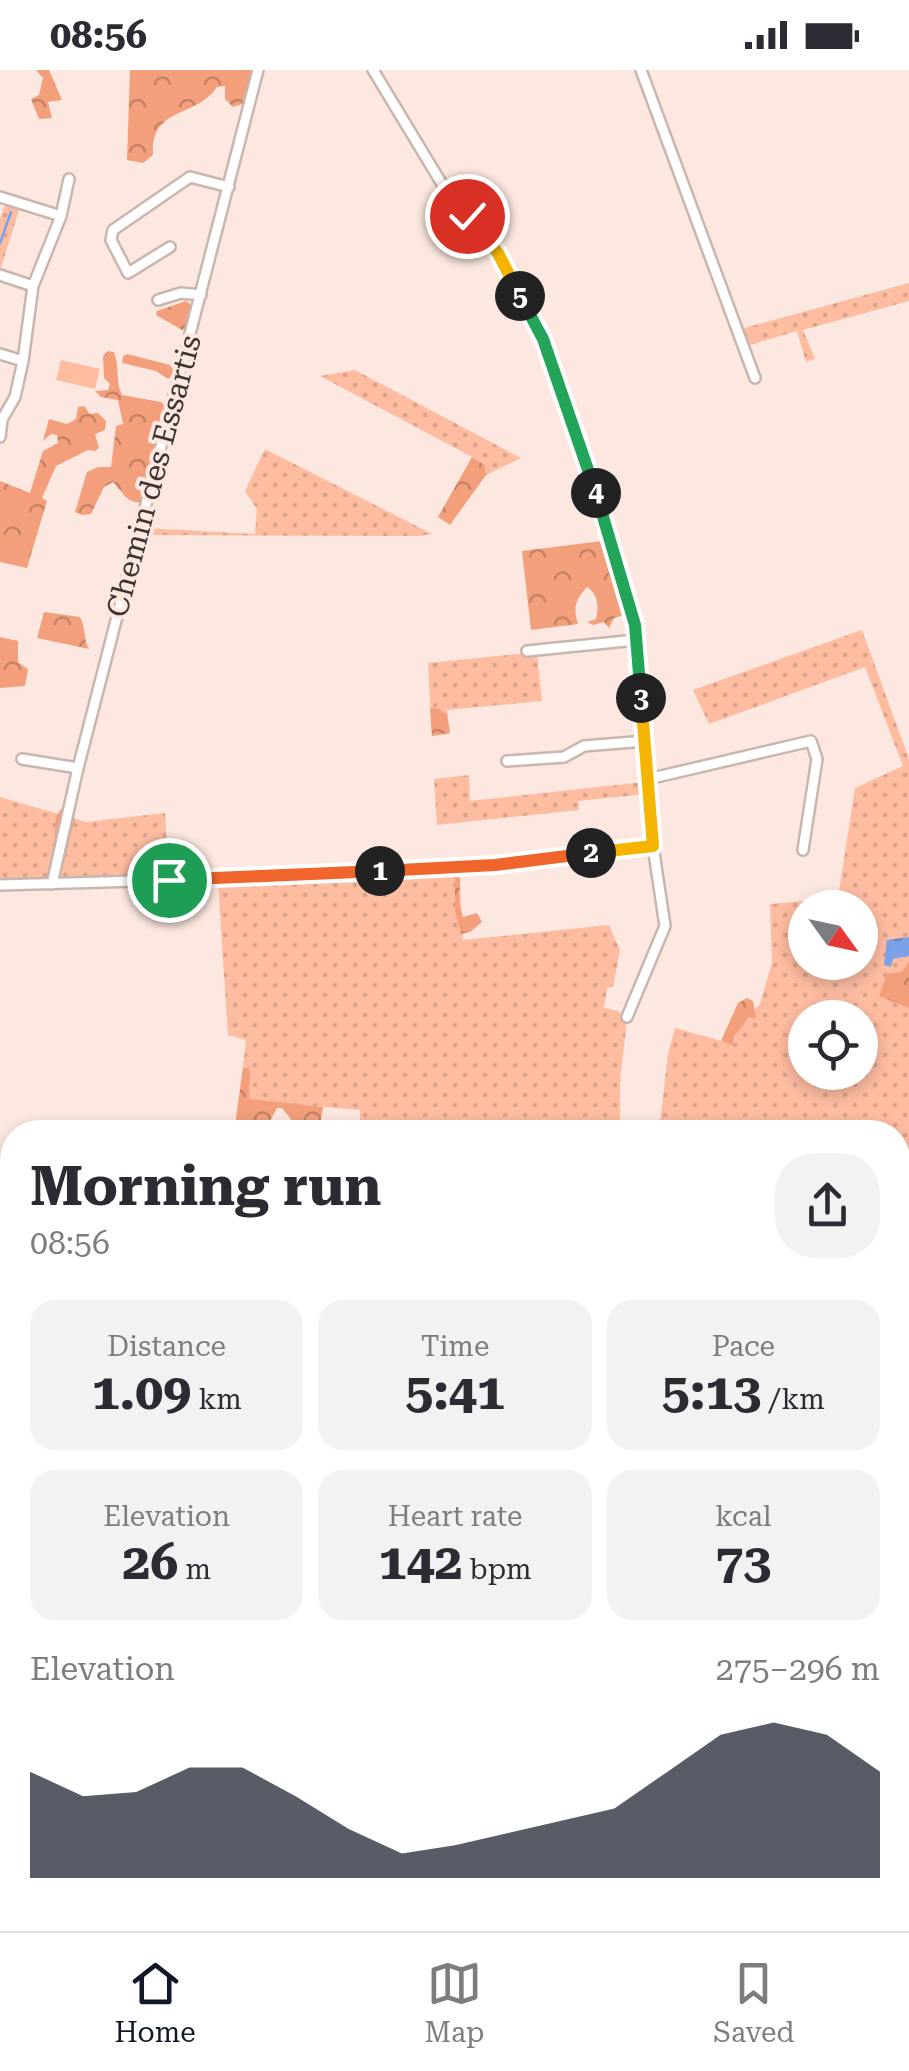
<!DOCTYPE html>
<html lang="en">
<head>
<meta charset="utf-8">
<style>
	:root { --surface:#fff; --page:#f2f2f3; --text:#2b2b33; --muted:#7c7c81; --line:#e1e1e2; --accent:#111827 }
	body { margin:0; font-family:"Roboto Serif",serif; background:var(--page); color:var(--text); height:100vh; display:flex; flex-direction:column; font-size:38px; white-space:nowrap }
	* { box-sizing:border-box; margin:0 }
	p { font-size:32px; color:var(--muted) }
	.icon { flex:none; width:55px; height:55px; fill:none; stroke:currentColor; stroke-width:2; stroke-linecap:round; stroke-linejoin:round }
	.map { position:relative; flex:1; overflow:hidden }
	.drawer { position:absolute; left:0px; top:1050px; width:910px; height:812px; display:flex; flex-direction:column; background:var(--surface); border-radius:40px 40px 0 0; box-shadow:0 5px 15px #0003 }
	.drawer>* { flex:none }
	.needle { width:65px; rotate:123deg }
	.fabs { position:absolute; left:788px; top:820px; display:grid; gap:20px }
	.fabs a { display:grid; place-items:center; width:90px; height:90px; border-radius:50%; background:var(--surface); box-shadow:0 5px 15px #0003; font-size:50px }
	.pin { position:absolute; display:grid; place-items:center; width:85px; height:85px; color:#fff; margin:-42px; border:5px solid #fff; border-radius:50%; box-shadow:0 2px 10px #0007 }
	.km { position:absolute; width:50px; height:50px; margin:-25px; border-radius:50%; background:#222; color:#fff; font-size:28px; line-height:50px; text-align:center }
	.round { display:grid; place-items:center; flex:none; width:105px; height:105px; border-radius:40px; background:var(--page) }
	.overview { display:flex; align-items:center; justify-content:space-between; height:170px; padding:0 30px }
	h1 { font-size:55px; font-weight:700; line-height:75px }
	.figures { display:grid; grid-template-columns:repeat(3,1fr); gap:15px; height:170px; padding:10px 30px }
	.figures div { display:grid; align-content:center; border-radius:25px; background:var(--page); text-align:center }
	.figures b { font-size:50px; font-weight:700 }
	.figures small { font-size:28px; font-weight:400 }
	.figures p { font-size:28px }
	.chart { height:280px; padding:20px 30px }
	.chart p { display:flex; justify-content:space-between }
	.chart svg { width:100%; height:180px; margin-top:10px; fill:var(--accent); opacity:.7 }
	.status { display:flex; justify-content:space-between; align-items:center; height:70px; padding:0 50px; background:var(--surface); direction:ltr }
	.status svg { height:28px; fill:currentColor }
	.tab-bar { display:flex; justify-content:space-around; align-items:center; height:140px; border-top:2px solid var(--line); background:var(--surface); font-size:28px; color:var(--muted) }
	.tab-bar a { display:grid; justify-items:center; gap:5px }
	.tab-bar .on { color:var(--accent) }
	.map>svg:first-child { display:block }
	.grass { fill:url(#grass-dots); fill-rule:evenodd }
	.forest { fill:url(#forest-crowns) }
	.park { fill:#febca1 }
	.water { fill:url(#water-ripples) }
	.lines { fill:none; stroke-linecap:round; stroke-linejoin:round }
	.stream { stroke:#7ba1e7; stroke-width:2.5 }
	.street-casing { stroke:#c9b6ae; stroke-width:14 }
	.secondary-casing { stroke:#c9b6ae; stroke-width:16 }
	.street { stroke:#fff; stroke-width:9 }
	.secondary { stroke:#fff; stroke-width:11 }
	.rail { stroke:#8b7e79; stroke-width:2.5 }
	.split-1-casing { stroke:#fff; stroke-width:20 }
	.split-2-casing { stroke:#fff; stroke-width:20 }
	.split-3-casing { stroke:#fff; stroke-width:20 }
	.split-4-casing { stroke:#fff; stroke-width:20 }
	.split-5-casing { stroke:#fff; stroke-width:20 }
	.split-6-casing { stroke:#fff; stroke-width:20 }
	.split-1 { stroke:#f0652b; stroke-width:12 }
	.split-2 { stroke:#f0652b; stroke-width:12 }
	.split-3 { stroke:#f5b400; stroke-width:12 }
	.split-4 { stroke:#22a559; stroke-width:12 }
	.split-5 { stroke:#22a559; stroke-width:12 }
	.split-6 { stroke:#f5b400; stroke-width:12 }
	.labels { text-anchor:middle; stroke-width:8; stroke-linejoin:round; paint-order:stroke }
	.street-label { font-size:30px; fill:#3b3431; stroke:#fce8e0 }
</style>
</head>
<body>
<div class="status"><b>08:56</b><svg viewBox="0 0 49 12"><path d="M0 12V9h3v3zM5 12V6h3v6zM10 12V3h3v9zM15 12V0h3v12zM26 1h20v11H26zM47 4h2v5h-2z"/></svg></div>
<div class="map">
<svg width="909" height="1861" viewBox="0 0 909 1861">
	<defs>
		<pattern id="grass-dots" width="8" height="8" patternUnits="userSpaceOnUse" patternTransform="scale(2.5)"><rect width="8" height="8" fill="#febca1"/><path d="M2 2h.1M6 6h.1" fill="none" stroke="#dba28b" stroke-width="1.8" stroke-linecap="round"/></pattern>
		<pattern id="forest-crowns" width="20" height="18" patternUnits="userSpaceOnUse" patternTransform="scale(2.5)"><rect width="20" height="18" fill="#f39f7b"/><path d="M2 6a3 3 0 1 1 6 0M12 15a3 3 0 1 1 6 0" fill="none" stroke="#c68265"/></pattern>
		<pattern id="water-ripples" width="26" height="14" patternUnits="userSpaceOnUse" patternTransform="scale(2.5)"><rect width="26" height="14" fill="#7ba1e7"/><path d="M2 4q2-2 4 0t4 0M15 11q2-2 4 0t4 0" fill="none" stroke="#6684bc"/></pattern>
	</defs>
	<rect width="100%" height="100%" fill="#fce8e0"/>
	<path class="grass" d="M6 131 20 137 0 201V149Z
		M909 213V231L803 260 815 289 806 292 797 261 743 277 737 260Z
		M355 300 521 388 486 405 485 395 476 389 320 306Z
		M265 379 432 464 418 466 144 465 146 458 255 464 257 439 245 421Z
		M862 560 909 689V1430L898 1433V1062H659L668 984 675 958 732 974C735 964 744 949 755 947V939L760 934 772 893 770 834 838 828 855 718 903 696 865 597 709 654 693 620ZM805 838H860V892H805ZM805 948H860V1002H805Z
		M537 582 542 631 447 640 450 663 432 666 428 593Z
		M469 705 470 731 645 712 646 724 578 731 579 740 437 755 434 709Z
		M0 727 86 752 165 743 169 810 0 815Z
		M459 797 463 870 609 855 620 880 613 917 607 918 604 938 618 941 627 950 620 1010V1062H360V1040L239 1030 246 970 228 965 218 813Z
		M0 1111 12 1121V1669H0Z
		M7 1757 12 1759V1850H72L73 1861 0 1860V1831L3 1829C3 1800 0 1787 7 1757Z
		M216 1850H361V1861H214Z
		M393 1850H442L445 1854 488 1850H693L677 1857 665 1854 660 1861 649 1857 645 1861H395Z"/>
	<path class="forest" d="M36 0H49L62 30 48 32 52 48 39 49 31 29 39 25 43 8Z
		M130 0H258L245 33 233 37 225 29V16L217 17C197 48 150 36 153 85L143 93 127 90Z
		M186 231 197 239 190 258 182 260 156 245 157 241Z
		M108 281 114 282C120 297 115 311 122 325L161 332 169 337C166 353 160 369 159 385 159 398 156 443 130 430 124 427 118 417 113 412L104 417 91 444 82 445 75 442 87 402 98 397H111L116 356 123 354 118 330 101 327 95 321 108 320 110 314 104 308 103 286Z
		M127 284 178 297 177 303 168 309 156 301 122 293 123 286Z
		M84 336 90 344 98 343 106 351 105 360 95 364 99 378 95 381 88 380 56 396 42 428 47 431 27 498 0 492V411L30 423 43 381 58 373 57 365 51 364 43 371 49 349 67 354 76 349 78 337Z
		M472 387 485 395 486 405 450 455 438 447Z
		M610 470 632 543 614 548 609 558 604 552 593 555 587 552 596 549C599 536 598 524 587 517 575 530 573 538 578 554L531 560 522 481Z
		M44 542 80 547C86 558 83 568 89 579L37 568Z
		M0 567 18 571V592L28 599 25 616 0 618Z
		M430 638 439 639 447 645 450 663 432 666Z
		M64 735 70 736 68 746 75 748 61 802 55 801 60 781 54 776 56 746Z
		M455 807 460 808 459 833 463 847 477 843 482 852 470 862 461 864 455 841Z
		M909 891V938L879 926 887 904 902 902Z
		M747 928 753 931 756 948H749L735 965 732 975 721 971 738 933Z
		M243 998H248L250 1002 249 1029 323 1037 320 1055 301 1062 282 1038H277L264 1062H234Z
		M0 1472 12 1475V1496H8L0 1515V1485H3Z
		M0 1675 12 1684V1714L0 1709Z
		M0 1720 12 1724V1759L7 1757 0 1772Z
		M898 1824H909V1861H748L777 1850H898Z
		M129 1850H216L214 1861H132Z
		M693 1850H740L718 1861H660L665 1854 678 1857Z"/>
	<path class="park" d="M61 290 100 299 95 319 56 310Z"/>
	<path class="water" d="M909 867V886L893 889 891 897 884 895 887 870Z
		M0 1584 12 1599V1684L0 1675Z
		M909 1692V1750L898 1751V1694Z"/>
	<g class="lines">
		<path class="stream" d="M0 173 11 142
			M840 1861 846 1850"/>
		<defs>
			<path id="street" d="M373 0 442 114 498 183 543 269 595 417 635 555 653 776 665 856 627 947
				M641 0 755 308
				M0 127 61 146
				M170 177 128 203 111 170 113 160 190 107 229 117
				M0 205 33 216
				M158 230 181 223 201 225
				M0 284 23 291
				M0 353 15 327 23 291 33 216 61 146 69 109
				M0 367 2 351
				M527 581 636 570
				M22 689 78 698
				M507 691 564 687 584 676 645 671
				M648 709 811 671 817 689 803 780
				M52 814 78 698 258 0
				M0 815 241 808 495 795 653 776"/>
			<path id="secondary" d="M898 1819 909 1818
				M729 1861 757 1850"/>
		</defs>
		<use href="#street" class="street-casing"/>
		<use href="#secondary" class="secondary-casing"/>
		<use href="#street" class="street"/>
		<use href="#secondary" class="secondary"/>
		<path class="rail" d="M0 1712 12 1717
			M898 1797 909 1798"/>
	</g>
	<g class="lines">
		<defs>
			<path id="split-1" d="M169 810 380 801"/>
			<path id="split-2" d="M380 801 495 795 591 783"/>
			<path id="split-3" d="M591 783 653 776 641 628"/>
			<path id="split-4" d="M596 423 635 555 641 628"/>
			<path id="split-5" d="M520 226 543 269 596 423"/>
			<path id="split-6" d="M467 146 498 183 520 226"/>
		</defs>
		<use href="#split-1" class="split-1-casing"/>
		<use href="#split-2" class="split-2-casing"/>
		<use href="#split-3" class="split-3-casing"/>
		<use href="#split-4" class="split-4-casing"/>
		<use href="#split-5" class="split-5-casing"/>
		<use href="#split-6" class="split-6-casing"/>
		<use href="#split-1" class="split-1"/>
		<use href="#split-2" class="split-2"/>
		<use href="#split-3" class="split-3"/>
		<use href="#split-4" class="split-4"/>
		<use href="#split-5" class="split-5"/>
		<use href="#split-6" class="split-6"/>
	</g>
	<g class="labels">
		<g class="street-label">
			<text transform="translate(154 406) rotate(-75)" y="10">Chemin des Essartis</text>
		</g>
	</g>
</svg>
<div class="fabs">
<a><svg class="needle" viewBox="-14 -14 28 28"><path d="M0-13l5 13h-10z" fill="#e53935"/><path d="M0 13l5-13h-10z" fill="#7c7c81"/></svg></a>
<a><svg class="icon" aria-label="locate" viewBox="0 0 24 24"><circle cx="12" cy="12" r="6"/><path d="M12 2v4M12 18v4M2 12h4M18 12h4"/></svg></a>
</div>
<div class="pin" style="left:169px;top:810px;background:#1e9e55"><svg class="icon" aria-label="arrive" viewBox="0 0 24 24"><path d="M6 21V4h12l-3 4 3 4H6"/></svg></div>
<div class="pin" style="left:467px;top:146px;background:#d93025"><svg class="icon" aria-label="check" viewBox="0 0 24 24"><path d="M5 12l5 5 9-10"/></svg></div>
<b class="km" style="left:380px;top:801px">1</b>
<b class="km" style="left:591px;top:783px">2</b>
<b class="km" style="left:641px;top:628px">3</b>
<b class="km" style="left:596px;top:423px">4</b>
<b class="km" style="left:520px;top:226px">5</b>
<section class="drawer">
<div class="overview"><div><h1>Morning run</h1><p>08:56</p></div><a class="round"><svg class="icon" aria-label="share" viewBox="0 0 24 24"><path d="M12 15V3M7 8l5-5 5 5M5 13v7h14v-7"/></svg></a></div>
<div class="figures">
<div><p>Distance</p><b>1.09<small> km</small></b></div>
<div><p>Time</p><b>5:41</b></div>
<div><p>Pace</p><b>5:13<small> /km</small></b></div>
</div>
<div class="figures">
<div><p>Elevation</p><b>26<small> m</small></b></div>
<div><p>Heart rate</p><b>142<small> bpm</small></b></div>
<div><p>kcal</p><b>73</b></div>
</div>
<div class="chart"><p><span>Elevation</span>275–296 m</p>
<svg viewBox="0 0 160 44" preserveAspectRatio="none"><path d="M0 44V18L10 24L20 23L30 17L40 17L50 24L60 32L70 38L80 36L90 33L100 30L110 27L120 18L130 9L140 6L150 9L160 18V44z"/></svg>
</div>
</section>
</div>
<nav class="tab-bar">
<a class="on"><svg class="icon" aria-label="home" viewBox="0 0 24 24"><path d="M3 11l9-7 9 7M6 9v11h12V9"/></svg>Home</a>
<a><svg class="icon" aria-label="map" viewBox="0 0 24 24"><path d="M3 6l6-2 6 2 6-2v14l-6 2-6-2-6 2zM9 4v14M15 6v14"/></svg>Map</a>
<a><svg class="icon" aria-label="saved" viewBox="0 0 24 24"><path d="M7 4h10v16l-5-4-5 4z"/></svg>Saved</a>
</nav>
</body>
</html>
